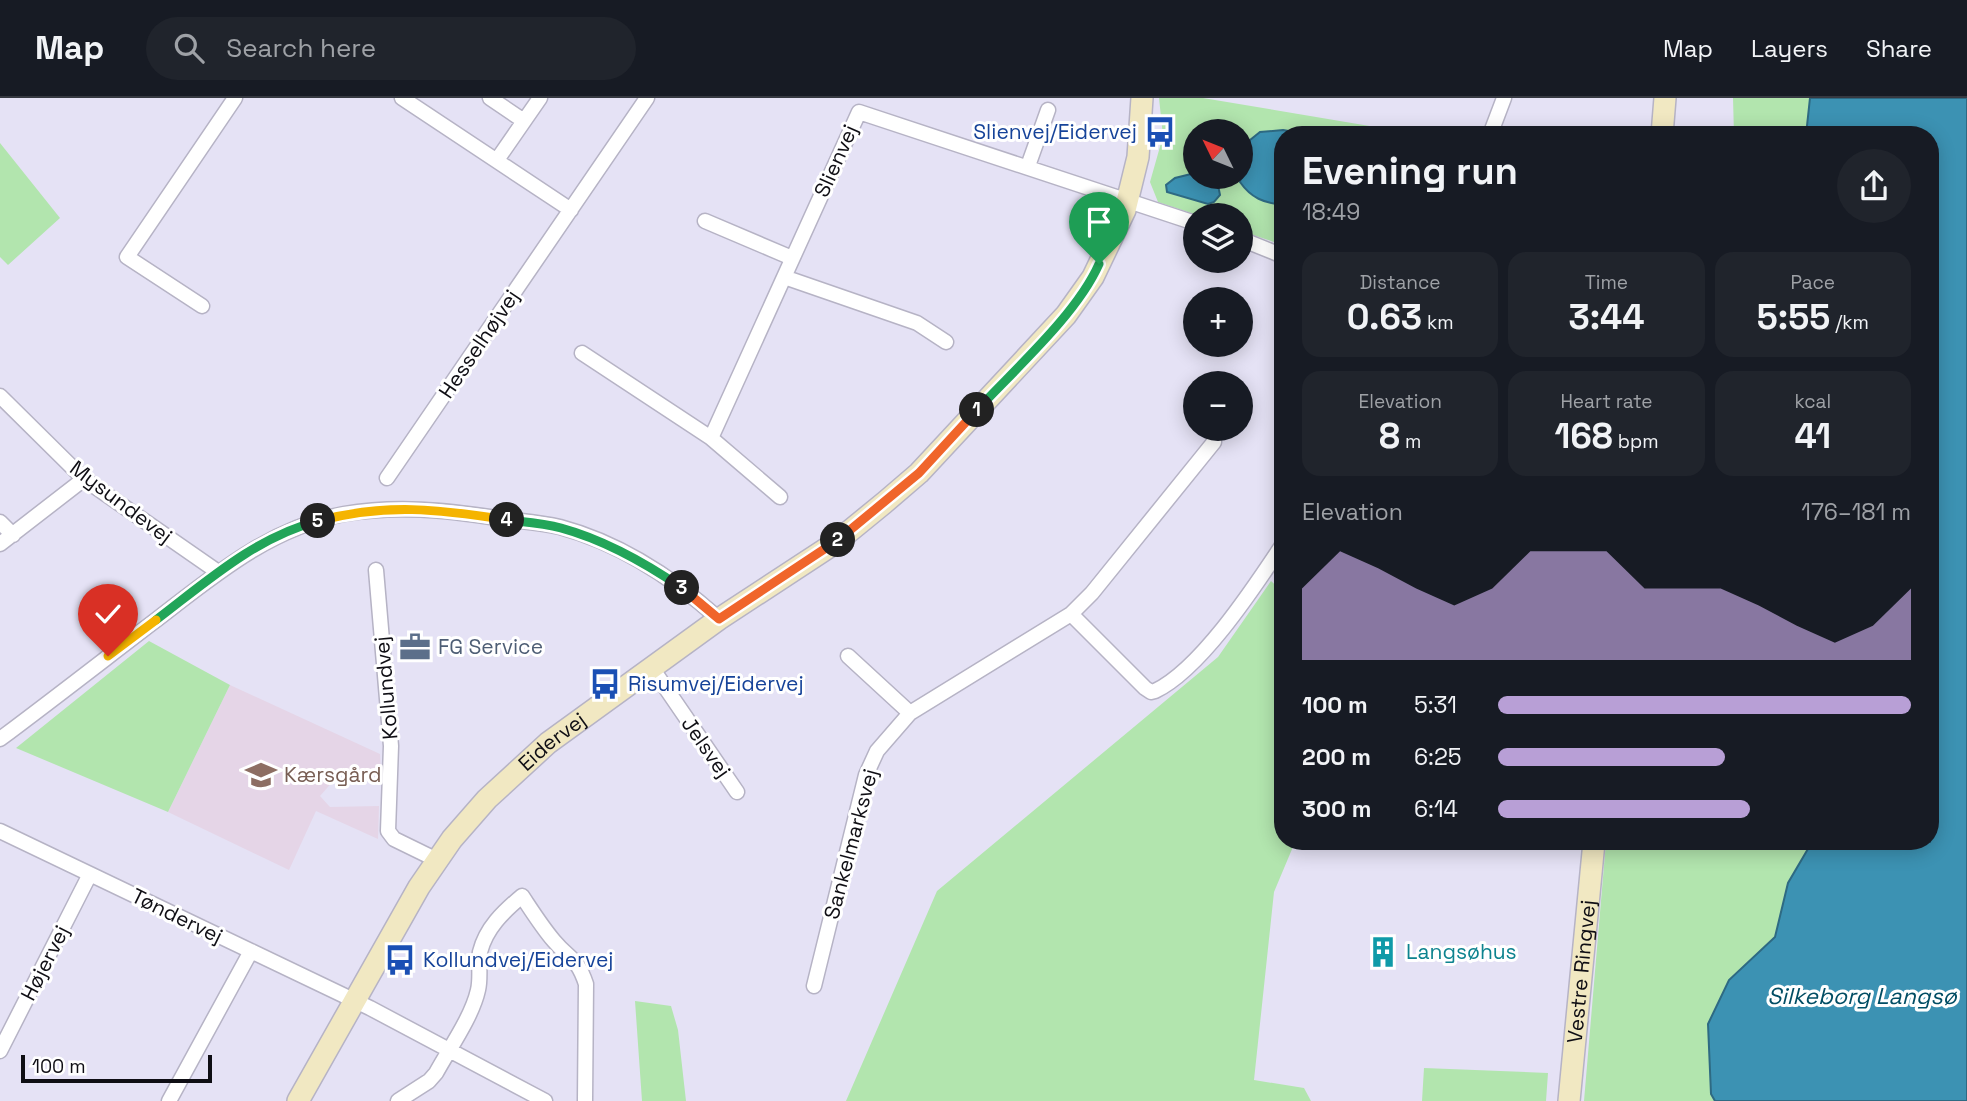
<!DOCTYPE html>
<html lang="en">
<head>
<meta charset="utf-8">
<style>
	:root { --surface:#171b24; --page:#20242c; --text:#f1f3f6; --muted:#9ea1a6; --line:#363941; --accent:#b89fd6 }
	body { margin:0; font-family:"Space Grotesk",sans-serif; background:var(--page); color:var(--text); height:100vh; display:flex; flex-direction:column; font-size:26px; white-space:nowrap }
	* { box-sizing:border-box; margin:0 }
	p { font-size:23px; color:var(--muted) }
	.icon { flex:none; width:38px; height:38px; fill:none; stroke:currentColor; stroke-width:2; stroke-linecap:round; stroke-linejoin:round }
	.map { position:relative; flex:1; overflow:hidden }
	.drawer { position:absolute; left:1274px; top:28px; width:665px; height:724px; display:flex; flex-direction:column; background:var(--surface); border-radius:28px; box-shadow:0 4px 18px #0003 }
	.drawer>* { flex:none }
	.needle { width:46px; rotate:313deg }
	.tools { position:absolute; left:1183px; top:21px; display:grid; gap:14px }
	.tools a { display:grid; place-items:center; width:70px; height:70px; border-radius:50%; background:var(--surface); box-shadow:0 4px 18px #0003; font-size:35px }
	.scale { position:absolute; left:21px; bottom:18px; width:191px; box-sizing:border-box; padding-left:7px; border:4px solid #0f0e14; border-top:0; font-size:19px; line-height:24px; white-space:nowrap; color:#0f0e14; -webkit-text-stroke:5px #fff; paint-order:stroke }
	.pin { position:absolute; display:grid; place-items:center; width:60px; height:60px; color:#fff; margin:-72px -30px; border-radius:50% 50% 50% 0; rotate:-45deg; box-shadow:0 0 7px #0007 }
	.pin .icon { rotate:45deg }
	.km { position:absolute; width:35px; height:35px; margin:-18px; border-radius:50%; background:#222; color:#fff; font-size:19px; line-height:35px; text-align:center }
	.round { display:grid; place-items:center; flex:none; width:74px; height:74px; border-radius:37px; background:var(--page) }
	.summary { display:flex; align-items:center; justify-content:space-between; height:119px; padding:0 28px }
	h1 { font-size:38px; font-weight:800; line-height:52px }
	.metrics { display:grid; grid-template-columns:repeat(3,1fr); gap:10px; height:119px; padding:7px 28px }
	.metrics div { display:grid; align-content:center; border-radius:18px; background:var(--page); text-align:center }
	.metrics b { font-size:35px; font-weight:800 }
	.metrics small { font-size:19px; font-weight:400 }
	.metrics p { font-size:19px }
	.chart { height:196px; padding:14px 28px }
	.chart p { display:flex; justify-content:space-between }
	.chart svg { width:100%; height:126px; margin-top:7px; fill:var(--accent); opacity:.7 }
	ul { padding:0 28px; list-style:none; font-size:23px }
	li { display:grid; grid-template-columns:112px 84px 1fr; align-items:center; height:52px }
	li i { height:18px; border-radius:9px; background:var(--accent) }
	header { display:flex; align-items:center; gap:42px; box-sizing:border-box; height:98px; padding:0 35px; background:var(--surface); border-bottom:2px solid var(--line) }
	header strong { font-size:33px }
	nav { display:flex; gap:38px; margin-inline-start:auto; font-size:24px }
	.search { width:490px; height:63px; background:var(--page); display:flex; align-items:center; gap:18px; box-sizing:border-box; padding:0 24px; border-radius:38px; color:var(--muted); font-size:26px }
	.map>svg:first-child { display:block }
	.education { fill:#e5d5e7 }
	.green { fill:#b2e5ae; fill-rule:evenodd }
	.water { fill:#3c92b3; stroke:#2e6a83; stroke-width:2 }
	.lines { fill:none; stroke-linecap:round; stroke-linejoin:round }
	.street-casing { stroke:#b6b3c5; stroke-width:17 }
	.secondary-casing { stroke:#b6b3c5; stroke-width:24 }
	.street { stroke:#fff; stroke-width:14 }
	.secondary { stroke:#f1e8c2; stroke-width:21 }
	.split-1-casing { stroke:#fff; stroke-width:14 }
	.split-2-casing { stroke:#fff; stroke-width:14 }
	.split-3-casing { stroke:#fff; stroke-width:14 }
	.split-4-casing { stroke:#fff; stroke-width:14 }
	.split-5-casing { stroke:#fff; stroke-width:14 }
	.split-6-casing { stroke:#fff; stroke-width:14 }
	.split-7-casing { stroke:#fff; stroke-width:14 }
	.split-1 { stroke:#22a559; stroke-width:9 }
	.split-2 { stroke:#f0652b; stroke-width:9 }
	.split-3 { stroke:#f0652b; stroke-width:9 }
	.split-4 { stroke:#22a559; stroke-width:9 }
	.split-5 { stroke:#f5b400; stroke-width:9 }
	.split-6 { stroke:#22a559; stroke-width:9 }
	.split-7 { stroke:#f5b400; stroke-width:9 }
	.labels { text-anchor:middle; stroke-width:6; stroke-linejoin:round; paint-order:stroke }
	.transit-label { font-size:21px; fill:#164399; stroke:#fff; text-anchor:start }
	.street-label { font-size:21px; fill:#0f0e14; stroke:#fff }
	.service-label { font-size:21px; fill:#4e5e75; stroke:#fff; text-anchor:start }
	.education-label { font-size:21px; fill:#785e54; stroke:#fff; text-anchor:start }
	.culture-label { font-size:21px; fill:#0d838f; stroke:#fff; text-anchor:start }
	.water-label { font-size:23px; font-style:italic; fill:#014d64; stroke:#fff }
</style>
</head>
<body>
<header>
<strong>Map</strong>
<div class="search"><svg class="icon" aria-label="search" viewBox="0 0 24 24"><circle cx="10" cy="10" r="6"/><path d="M15 15l6 6"/></svg>Search here</div>
<nav><a>Map</a><a>Layers</a><a>Share</a></nav>
</header>
<div class="map">
<svg width="1967" height="1003" viewBox="0 0 1967 1003">
	<rect width="100%" height="100%" fill="#e5e2f5"/>
	<path class="education" d="M230 587 380 656 381 674H336L335 681 320 698 330 709 379 708 378 741 316 713 289 772 168 714Z"/>
	<path class="green" d="M1159 0H1203L1423 37H1283V147L1241 133V117H1197L1158 104 1150 84 1163 38ZM1195 33H1241V79H1195Z
		M1733 0H1810L1806 37H1734Z
		M0 45 60 120 8 167 0 159Z
		M1271 483 1283 494V744H1295L1274 794 1254 982 1304 990 1311 1003H846L937 793 1218 559Z
		M149 543 230 587 168 714 16 650Z
		M1606 744H1812L1788 785 1775 839 1729 882 1711 996 1715 1003H1584Z
		M635 903 671 908 678 932 686 1003H642Z
		M1424 970 1548 975 1546 1003H1422Z"/>
	<path class="water" d="M1810 0H1967V1003H1715L1711 996 1708 926 1729 882 1775 839 1788 785 1812 744H1930V37H1806Z
		M1283 32 1312 37H1283V107C1264 105 1251 100 1240 84L1250 42 1260 34Z
		M1195 75V79H1207L1218 87 1220 97 1214 104 1208 106 1167 94 1166 87 1175 80Z"/>
	<g class="lines">
		<defs>
			<path id="street" d="M402 0 571 112
				M490 0 524 23
				M1490 37 1504 0
				M497 62 540 0
				M1028 68 1048 12
				M705 123 792 160
				M1241 141 1283 158
				M784 179 917 225 946 244
				M202 208 127 159 235 0
				M582 255 711 340 780 399
				M0 298 84 381 218 474
				M711 340 859 14 1195 125
				M387 380 647 0
				M0 424 13 437
				M0 446 84 381
				M376 472 391 648 388 733 394 741 437 762
				M1071 516 1145 590 1151 594 1155 593C1201 571 1255 488 1283 446
				M848 558 910 615
				M652 570 737 694
				M0 641C51 603 101 564 152 525 211 480 268 430 344 416 396 407 445 412 497 420 517 423 539 424 560 429 620 445 673 480 719 521
				M0 733 370 910 545 1003
				M814 888 866 677 877 653 910 615 1071 516 1092 495 1214 344
				M0 953 90 776
				M169 1003 251 853
				M398 1003 429 983 436 975C449 951 472 919 478 892 481 880 478 866 480 854 486 830 503 814 522 798 532 813 542 829 554 843 570 862 577 859 586 886L585 1003"/>
			<g id="secondary">
				<path d="M1662 37 1665 0"/>
				<path id="s1" d="M298 1003 419 789 452 741 487 701 548 645 719 521 835 445 884 405 919 375 1066 217 1093 179 1125 112 1138 59 1142 0"/>
				<path id="s2" d="M1569 1003 1594 744"/>
			</g>
		</defs>
		<use href="#street" class="street-casing"/>
		<use href="#secondary" class="secondary-casing"/>
		<use href="#street" class="street"/>
		<use href="#secondary" class="secondary"/>
	</g>
	<g class="lines">
		<defs>
			<path id="split-1" d="M977 312C1015 271 1077 216 1099 166"/>
			<path id="split-2" d="M838 442 919 375 977 312"/>
			<path id="split-3" d="M682 490 719 521 838 442"/>
			<path id="split-4" d="M507 422C524 424 543 425 561 430 605 442 644 464 682 490"/>
			<path id="split-5" d="M318 423C386 405 438 411 507 422"/>
			<path id="split-6" d="M156 522C206 484 256 439 318 423"/>
			<path id="split-7" d="M108 558 156 522"/>
		</defs>
		<use href="#split-1" class="split-1-casing"/>
		<use href="#split-2" class="split-2-casing"/>
		<use href="#split-3" class="split-3-casing"/>
		<use href="#split-4" class="split-4-casing"/>
		<use href="#split-5" class="split-5-casing"/>
		<use href="#split-6" class="split-6-casing"/>
		<use href="#split-7" class="split-7-casing"/>
		<use href="#split-1" class="split-1"/>
		<use href="#split-2" class="split-2"/>
		<use href="#split-3" class="split-3"/>
		<use href="#split-4" class="split-4"/>
		<use href="#split-5" class="split-5"/>
		<use href="#split-6" class="split-6"/>
		<use href="#split-7" class="split-7"/>
	</g>
	<defs>
		<symbol id="bus-bare" viewBox="-9 -9 18 18"><path d="M-5-6H5V4H4V6H2V4H-2V6H-4V4H-5ZM-3.5-4V0h7V-4ZM-3.5 1.2v1.5H-2V1.2ZM2 1.2v1.5H3.5V1.2Z" fill="#1a4fb4" stroke="#fff" stroke-width="2.5" paint-order="stroke"/></symbol>
		<symbol id="office-bare" viewBox="-9 -9 18 18"><path d="M-6-3h4V-5.5h4V-3h4V5H-6ZM-1-4.5V-3h2v-1.5ZM-6 0V1H6V0Z" fill="#5c6f8a" stroke="#fff" stroke-width="2.5" paint-order="stroke"/></symbol>
		<symbol id="school-bare" viewBox="-9 -9 18 18"><path d="M0-5L7-2L0 1L-7-2ZM-4 1L0 2.5L4 1V4Q0 6-4 4Z" fill="#8d6e63" stroke="#fff" stroke-width="2.5" paint-order="stroke"/></symbol>
		<symbol id="building-bare" viewBox="-9 -9 18 18"><path d="M-4-6H4V6H1V3H-1V6H-4ZM-2.5-4.3h1.7v1.8h-1.7ZM.8-4.3h1.7v1.8H.8ZM-2.5-1h1.7V.8h-1.7ZM.8-1h1.7V.8H.8Z" fill="#0f9aa8" stroke="#fff" stroke-width="2.5" paint-order="stroke"/></symbol>
	</defs>
	<g fill-rule="evenodd">
		<use href="#bus-bare" x="1138" y="12" width="44" height="44"/>
		<use href="#office-bare" x="393" y="527" width="44" height="44"/>
		<use href="#bus-bare" x="583" y="564" width="44" height="44"/>
		<use href="#school-bare" x="239" y="655" width="44" height="44"/>
		<use href="#building-bare" x="1361" y="832" width="44" height="44"/>
		<use href="#bus-bare" x="378" y="840" width="44" height="44"/>
	</g>
	<g class="labels">
		<g class="transit-label">
			<text x="1137" y="41" text-anchor="end">Slienvej/Eidervej</text>
			<text x="628" y="593">Risumvej/Eidervej</text>
			<text x="423" y="869">Kollundvej/Eidervej</text>
		</g>
		<g class="street-label">
			<text transform="translate(836 63) rotate(-66)" y="7">Slienvej</text>
			<text transform="translate(479 246) rotate(-56)" y="7">Hesselhøjvej</text>
			<text transform="translate(121 404) rotate(37)" y="7">Mysundevej</text>
			<text transform="translate(386 590) rotate(-95)" y="7">Kollundvej</text>
			<text dy="7" stroke="none"><textPath href="#s1" startOffset="444">Eidervej</textPath></text>
			<text transform="translate(706 649) rotate(55)" y="7">Jelsvej</text>
			<text transform="translate(851 746) rotate(-75)" y="7">Sankelmarksvej</text>
			<text transform="translate(177 818) rotate(26)" y="7">Tøndervej</text>
			<text transform="translate(45 865) rotate(-63)" y="7">Højervej</text>
			<text dy="7" stroke="none"><textPath href="#s2" startOffset="130">Vestre Ringvej</textPath></text>
		</g>
		<g class="service-label">
			<text x="438" y="556">FG Service</text>
		</g>
		<g class="education-label">
			<text x="284" y="684">Kærsgård</text>
		</g>
		<g class="culture-label">
			<text x="1406" y="861">Langsøhus</text>
		</g>
		<g class="water-label">
			<text x="1862" y="906">Silkeborg Langsø</text>
		</g>
	</g>
</svg>
<div class="tools">
<a><svg class="needle" viewBox="-14 -14 28 28"><path d="M0-13l5 13h-10z" fill="#e53935"/><path d="M0 13l5-13h-10z" fill="#9ea1a6"/></svg></a>
<a><svg class="icon" aria-label="layers" viewBox="0 0 24 24"><path d="M12 4l9 5-9 5-9-5zM3 14l9 5 9-5"/></svg></a>
<a>+</a>
<a>−</a>
</div>
<div class="scale">100 m</div>
<div class="pin" style="left:1099px;top:166px;background:#1e9e55"><svg class="icon" aria-label="arrive" viewBox="0 0 24 24"><path d="M6 21V4h12l-3 4 3 4H6"/></svg></div>
<div class="pin" style="left:108px;top:558px;background:#d93025"><svg class="icon" aria-label="check" viewBox="0 0 24 24"><path d="M5 12l5 5 9-10"/></svg></div>
<b class="km" style="left:977px;top:312px">1</b>
<b class="km" style="left:838px;top:442px">2</b>
<b class="km" style="left:682px;top:490px">3</b>
<b class="km" style="left:507px;top:422px">4</b>
<b class="km" style="left:318px;top:423px">5</b>
<section class="drawer">
<div class="summary"><div><h1>Evening run</h1><p>18:49</p></div><a class="round"><svg class="icon" aria-label="share" viewBox="0 0 24 24"><path d="M12 15V3M7 8l5-5 5 5M5 13v7h14v-7"/></svg></a></div>
<div class="metrics">
<div><p>Distance</p><b>0.63<small> km</small></b></div>
<div><p>Time</p><b>3:44</b></div>
<div><p>Pace</p><b>5:55<small> /km</small></b></div>
</div>
<div class="metrics">
<div><p>Elevation</p><b>8<small> m</small></b></div>
<div><p>Heart rate</p><b>168<small> bpm</small></b></div>
<div><p>kcal</p><b>41</b></div>
</div>
<div class="chart"><p><span>Elevation</span>176–181 m</p>
<svg viewBox="0 0 160 44" preserveAspectRatio="none"><path d="M0 44V19L10 6L20 12L30 19L40 25L50 19L60 6L70 6L80 6L90 19L100 19L110 19L120 25L130 32L140 38L150 32L160 19V44z"/></svg>
</div>
<ul>
<li><b>100 m</b>5:31<i style="width:100%"></i></li>
<li><b>200 m</b>6:25<i style="width:55%"></i></li>
<li><b>300 m</b>6:14<i style="width:61%"></i></li>
</ul>
</section>
</div>
</body>
</html>
